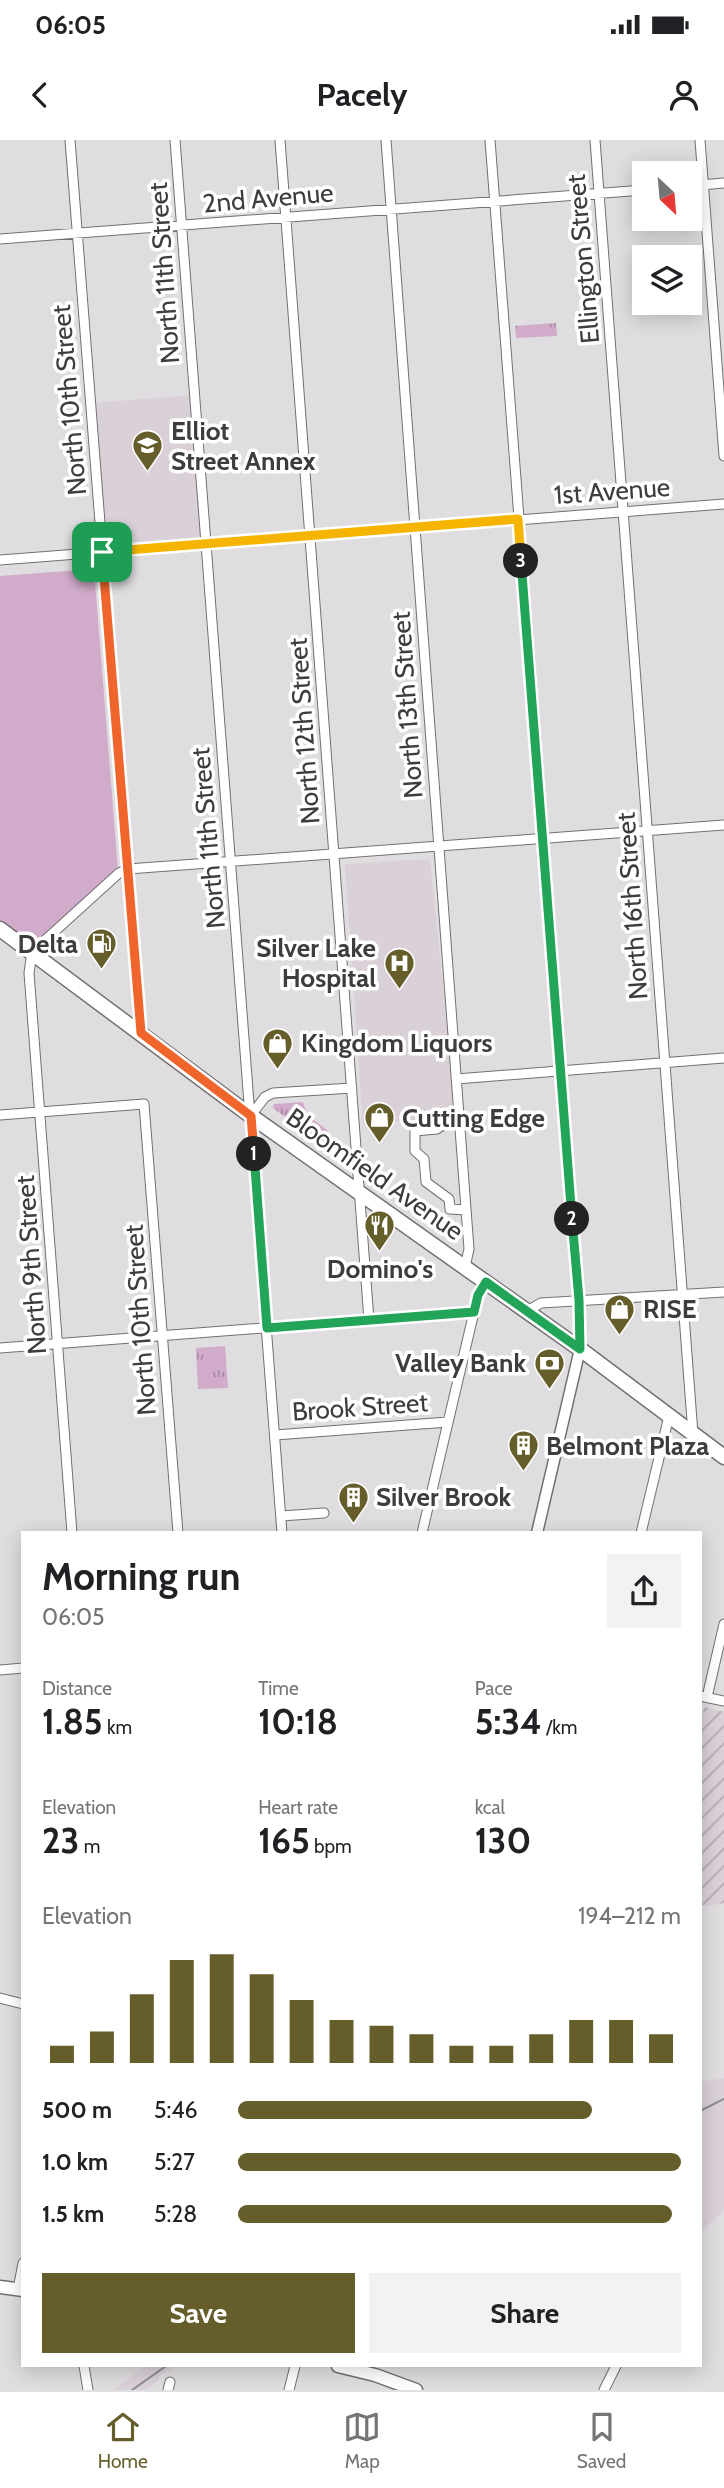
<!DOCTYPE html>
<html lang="en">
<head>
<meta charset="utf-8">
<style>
	:root { --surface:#fff; --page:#f2f2f2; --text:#202124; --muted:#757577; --line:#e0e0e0; --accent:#655e2a }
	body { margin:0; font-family:Cabin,sans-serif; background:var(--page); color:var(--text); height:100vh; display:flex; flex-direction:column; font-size:26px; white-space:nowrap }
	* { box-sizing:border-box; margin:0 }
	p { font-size:23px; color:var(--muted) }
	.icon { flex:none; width:38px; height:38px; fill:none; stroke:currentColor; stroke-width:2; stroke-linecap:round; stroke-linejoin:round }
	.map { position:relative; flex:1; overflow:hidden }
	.side { position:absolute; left:21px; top:1391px; width:681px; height:836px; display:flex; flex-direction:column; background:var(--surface); border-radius:0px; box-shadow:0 4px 18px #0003 }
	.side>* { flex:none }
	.needle { width:46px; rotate:154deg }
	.fabs { position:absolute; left:632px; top:21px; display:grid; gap:14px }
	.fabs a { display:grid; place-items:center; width:70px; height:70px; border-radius:0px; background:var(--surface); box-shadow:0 4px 18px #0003; font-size:35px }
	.pin { position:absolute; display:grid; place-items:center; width:60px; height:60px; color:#fff; margin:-30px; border-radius:14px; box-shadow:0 4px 10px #0006 }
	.km { position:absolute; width:35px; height:35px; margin:-18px; border-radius:50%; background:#222; color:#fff; font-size:19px; line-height:35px; text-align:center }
	.round { display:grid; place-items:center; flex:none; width:74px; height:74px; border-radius:0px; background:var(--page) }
	.summary { display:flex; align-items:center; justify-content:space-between; height:119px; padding:0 21px }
	h1 { font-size:38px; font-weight:800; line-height:52px }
	.stats { display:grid; grid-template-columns:repeat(3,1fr); gap:10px; height:119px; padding:7px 21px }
	.stats div { display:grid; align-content:center }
	.stats b { font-size:35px; font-weight:800 }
	.stats small { font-size:19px; font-weight:400 }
	.stats p { font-size:19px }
	.chart { height:196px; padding:14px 21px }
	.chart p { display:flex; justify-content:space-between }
	.chart svg { width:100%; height:126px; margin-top:7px; stroke:var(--accent); stroke-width:6 }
	.button { display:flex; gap:14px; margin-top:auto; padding:14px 21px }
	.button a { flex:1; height:80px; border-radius:0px; background:var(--accent); color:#fff; font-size:28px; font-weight:800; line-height:80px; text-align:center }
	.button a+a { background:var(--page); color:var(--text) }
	ul { padding:0 21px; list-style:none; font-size:23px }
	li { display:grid; grid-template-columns:112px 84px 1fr; align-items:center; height:52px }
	li i { height:18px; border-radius:9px; background:var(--accent) }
	.status { display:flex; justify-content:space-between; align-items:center; height:49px; padding:0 35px; background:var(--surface); direction:ltr }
	.status svg { height:19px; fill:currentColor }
	header { display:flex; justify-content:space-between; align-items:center; height:91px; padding:0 21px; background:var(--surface); font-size:32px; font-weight:800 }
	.tabs { display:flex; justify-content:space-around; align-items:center; height:98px; border-top:2px solid var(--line); background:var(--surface); font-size:19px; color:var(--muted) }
	.tabs a { display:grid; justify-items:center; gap:4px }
	.tabs .on { color:var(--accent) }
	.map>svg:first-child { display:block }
	.built { fill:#dad0d8 }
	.industrial { fill:url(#industrial-furrows) }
	.grass { fill:url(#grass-tufts) }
	.pitch { fill:#d0abca }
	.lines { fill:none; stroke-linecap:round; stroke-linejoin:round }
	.minor-casing { stroke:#737072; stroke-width:11 }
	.tertiary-casing { stroke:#737072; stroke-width:13 }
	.secondary-casing { stroke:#737072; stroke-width:15 }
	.primary-casing { stroke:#737072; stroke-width:17 }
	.minor { stroke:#fff; stroke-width:9 }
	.tertiary { stroke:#fff; stroke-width:10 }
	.secondary { stroke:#fff; stroke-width:12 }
	.primary { stroke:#fff; stroke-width:14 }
	.tram { stroke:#8e8c8e; stroke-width:2 }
	.split-1-casing { stroke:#fff; stroke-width:14 }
	.split-2-casing { stroke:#fff; stroke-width:14 }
	.split-3-casing { stroke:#fff; stroke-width:14 }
	.split-4-casing { stroke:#fff; stroke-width:14 }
	.split-1 { stroke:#f0652b; stroke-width:9 }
	.split-2 { stroke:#22a559; stroke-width:9 }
	.split-3 { stroke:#22a559; stroke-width:9 }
	.split-4 { stroke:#f5b400; stroke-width:9 }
	.labels { text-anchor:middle; stroke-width:7; stroke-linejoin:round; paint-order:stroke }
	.street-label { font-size:26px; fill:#3e3c3e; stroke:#fff }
	.poi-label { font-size:26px; font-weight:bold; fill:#3e3c3e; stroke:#fff; text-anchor:start }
</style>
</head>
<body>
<div class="status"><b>06:05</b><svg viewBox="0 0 49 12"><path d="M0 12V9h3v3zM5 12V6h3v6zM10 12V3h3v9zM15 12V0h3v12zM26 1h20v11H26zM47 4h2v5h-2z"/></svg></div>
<header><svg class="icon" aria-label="back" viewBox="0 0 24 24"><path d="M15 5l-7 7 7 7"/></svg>Pacely<svg class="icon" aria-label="person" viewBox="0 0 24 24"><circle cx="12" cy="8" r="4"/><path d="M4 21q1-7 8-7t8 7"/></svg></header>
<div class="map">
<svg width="724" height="2250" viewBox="0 0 724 2250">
	<defs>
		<pattern id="industrial-furrows" width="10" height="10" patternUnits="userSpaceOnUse" patternTransform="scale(1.75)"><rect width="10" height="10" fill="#dad0d8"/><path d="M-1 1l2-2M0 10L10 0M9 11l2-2" fill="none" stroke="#b2aab1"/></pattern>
		<pattern id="grass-tufts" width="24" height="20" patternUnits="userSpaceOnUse" patternTransform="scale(1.75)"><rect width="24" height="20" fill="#d0abca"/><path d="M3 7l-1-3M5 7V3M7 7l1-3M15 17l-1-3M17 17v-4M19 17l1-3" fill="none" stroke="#aa8ca5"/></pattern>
	</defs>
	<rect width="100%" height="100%" fill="#e0dde0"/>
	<path class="built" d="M192 255 205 404 103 410 93 263Z
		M430 719 456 976 363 985 345 724Z
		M724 1938V2070L700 2093V1942Z
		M145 2226H176L159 2236V2240L145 2250H113Z"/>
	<path class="industrial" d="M704 1567 724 1572V1763L708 1766 700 1764V1586Z"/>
	<path class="grass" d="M556 183 557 196 516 198 515 186Z
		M303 962C308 980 317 981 327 990L330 1000 328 1008 305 992 307 989 303 986 300 988 273 968 274 964Z
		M225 1206 228 1248 198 1249 196 1208Z"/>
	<path class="pitch" d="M94 429 118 730 31 806 0 785V436Z"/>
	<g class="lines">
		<defs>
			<path id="minor" d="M70 0 140 893
				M175 0 282 1393
				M280 0 369 1180
				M386 0 469 1109 465 1127
				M490 0 579 1160 580 1209
				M595 0 693 1294
				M700 0 724 316
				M690 46 724 43
				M0 99 644 50
				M0 420 724 364
				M456 939 724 918
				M252 974 265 957 273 953 352 948
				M0 975 144 964 178 1393
				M459 980 445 983 437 989 415 991V1011L424 1019 426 1042 449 1059 450 1069 466 1070
				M527 1171 541 1163 724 1152
				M0 1208 474 1172
				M275 1295 448 1282
				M281 1376 324 1373
				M72 1393 29 833 32 812 119 733 128 729 724 685
				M422 1393 478 1155 486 1142
				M641 1393 669 1276
				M0 1530 23 1528
				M700 1556 724 1561
				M707 1557 724 1484
				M0 1858 23 1864
				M18 2149 23 2123
				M84 2226 88 2250
				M168 2250 170 2242
				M289 2250 295 2226
				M604 2250 616 2226"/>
			<path id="tertiary" d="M537 1393 580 1209"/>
			<path id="secondary" d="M0 2147 23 2150
				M338 2226 375 2235 416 2250"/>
			<path id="primary" d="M0 789 251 976 580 1209 724 1317"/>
		</defs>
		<use href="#minor" class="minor-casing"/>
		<use href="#tertiary" class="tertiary-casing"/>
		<use href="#secondary" class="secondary-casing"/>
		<use href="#primary" class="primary-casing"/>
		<use href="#minor" class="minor"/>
		<use href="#tertiary" class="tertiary"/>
		<use href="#secondary" class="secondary"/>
		<use href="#primary" class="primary"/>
		<path class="tram" d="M700 1971 724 1959
			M132 2250 166 2226"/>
	</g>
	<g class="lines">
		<defs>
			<path id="split-1" d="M102 412 141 893 251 976 254 1014"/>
			<path id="split-2" d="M254 1014 267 1188 474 1172 478 1155 486 1142 580 1209 579 1160 572 1079"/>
			<path id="split-3" d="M521 421 572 1079"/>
			<path id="split-4" d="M102 412 518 379 521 421"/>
		</defs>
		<use href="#split-1" class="split-1-casing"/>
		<use href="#split-2" class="split-2-casing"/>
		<use href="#split-3" class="split-3-casing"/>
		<use href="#split-4" class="split-4-casing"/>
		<use href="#split-1" class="split-1"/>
		<use href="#split-2" class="split-2"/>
		<use href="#split-3" class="split-3"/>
		<use href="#split-4" class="split-4"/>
	</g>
	<defs>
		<symbol id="school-pin" viewBox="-11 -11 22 30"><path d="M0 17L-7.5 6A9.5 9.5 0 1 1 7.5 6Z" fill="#655e2a" stroke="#fff"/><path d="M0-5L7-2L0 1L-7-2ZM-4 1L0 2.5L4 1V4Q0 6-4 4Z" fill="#fff"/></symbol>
		<symbol id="fuel-pin" viewBox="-11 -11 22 30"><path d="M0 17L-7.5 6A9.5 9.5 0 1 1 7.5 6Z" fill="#655e2a" stroke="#fff"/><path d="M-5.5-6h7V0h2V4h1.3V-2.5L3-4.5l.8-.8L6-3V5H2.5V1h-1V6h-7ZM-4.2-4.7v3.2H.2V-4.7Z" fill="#fff"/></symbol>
		<symbol id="hospital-pin" viewBox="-11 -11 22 30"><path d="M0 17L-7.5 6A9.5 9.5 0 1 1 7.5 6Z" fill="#655e2a" stroke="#fff"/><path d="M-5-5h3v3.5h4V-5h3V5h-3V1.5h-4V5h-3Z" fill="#fff"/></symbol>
		<symbol id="shop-pin" viewBox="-11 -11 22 30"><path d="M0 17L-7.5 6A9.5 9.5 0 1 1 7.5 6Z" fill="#655e2a" stroke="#fff"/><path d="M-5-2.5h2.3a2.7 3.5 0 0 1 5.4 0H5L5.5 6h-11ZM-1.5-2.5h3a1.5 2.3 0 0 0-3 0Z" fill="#fff"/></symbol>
		<symbol id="restaurant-pin" viewBox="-11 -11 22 30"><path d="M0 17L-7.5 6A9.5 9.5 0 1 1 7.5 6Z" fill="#655e2a" stroke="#fff"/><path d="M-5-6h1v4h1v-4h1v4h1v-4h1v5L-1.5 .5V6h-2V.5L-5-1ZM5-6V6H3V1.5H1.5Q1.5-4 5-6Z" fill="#fff"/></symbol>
		<symbol id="bank-pin" viewBox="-11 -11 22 30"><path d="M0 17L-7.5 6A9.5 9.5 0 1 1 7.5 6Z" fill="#655e2a" stroke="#fff"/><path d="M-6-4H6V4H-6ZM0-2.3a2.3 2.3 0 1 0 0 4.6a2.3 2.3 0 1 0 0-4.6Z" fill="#fff"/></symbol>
		<symbol id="building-pin" viewBox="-11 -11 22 30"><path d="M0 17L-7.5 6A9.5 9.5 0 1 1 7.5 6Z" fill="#655e2a" stroke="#fff"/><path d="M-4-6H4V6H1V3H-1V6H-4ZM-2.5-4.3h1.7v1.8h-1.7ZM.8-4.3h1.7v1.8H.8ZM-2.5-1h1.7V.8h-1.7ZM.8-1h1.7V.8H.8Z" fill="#fff"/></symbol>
	</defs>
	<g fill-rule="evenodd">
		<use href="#school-pin" x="130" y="288" width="35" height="47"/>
		<use href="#fuel-pin" x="84" y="786" width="35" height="47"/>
		<use href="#hospital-pin" x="382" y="806" width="35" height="47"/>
		<use href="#shop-pin" x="260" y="886" width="35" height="47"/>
		<use href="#shop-pin" x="362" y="960" width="35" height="47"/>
		<use href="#restaurant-pin" x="362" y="1068" width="35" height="47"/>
		<use href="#shop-pin" x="602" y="1152" width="35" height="47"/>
		<use href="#bank-pin" x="532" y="1206" width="35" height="47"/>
		<use href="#building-pin" x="506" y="1288" width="35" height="47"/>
		<use href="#building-pin" x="336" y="1340" width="35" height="47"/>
	</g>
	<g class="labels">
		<g class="street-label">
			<text transform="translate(268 58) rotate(-5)" y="9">2nd Avenue</text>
			<text transform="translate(583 119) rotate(-95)" y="9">Ellington Street</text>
			<text transform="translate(164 133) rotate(-94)" y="9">North 11th Street</text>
			<text transform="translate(69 260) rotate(-95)" y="9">North 10th Street</text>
			<text transform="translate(612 351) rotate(-4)" y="9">1st Avenue</text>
			<text transform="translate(407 565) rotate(-94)" y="9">North 13th Street</text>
			<text transform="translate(304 591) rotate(-94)" y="9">North 12th Street</text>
			<text transform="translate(208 698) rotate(-95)" y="9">North 11th Street</text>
			<text transform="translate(632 766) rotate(-94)" y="9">North 16th Street</text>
			<text transform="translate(375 1034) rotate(35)" y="9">Bloomfield Avenue</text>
			<text transform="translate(31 1125) rotate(-94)" y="9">North 9th Street</text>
			<text transform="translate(140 1180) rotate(-94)" y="9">North 10th Street</text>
			<text transform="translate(360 1267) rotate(-4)" y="9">Brook Street</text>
		</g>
		<g class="poi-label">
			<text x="171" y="300">Elliot<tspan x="171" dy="30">Street Annex</tspan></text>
			<text x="78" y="813" text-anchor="end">Delta</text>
			<text x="376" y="817" text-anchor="end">Silver Lake<tspan x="376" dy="30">Hospital</tspan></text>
			<text x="301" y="912">Kingdom Liquors</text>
			<text x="402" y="987">Cutting Edge</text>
			<text x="380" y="1138" text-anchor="middle">Domino's</text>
			<text x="643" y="1178">RISE</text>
			<text x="526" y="1232" text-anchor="end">Valley Bank</text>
			<text x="546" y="1315">Belmont Plaza</text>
			<text x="376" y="1366">Silver Brook</text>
		</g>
	</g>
</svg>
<div class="fabs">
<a><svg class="needle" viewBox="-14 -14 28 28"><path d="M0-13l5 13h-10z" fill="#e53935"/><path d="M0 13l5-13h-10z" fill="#757577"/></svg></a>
<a><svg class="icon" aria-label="layers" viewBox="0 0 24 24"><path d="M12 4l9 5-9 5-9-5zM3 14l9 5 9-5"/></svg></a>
</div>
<div class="pin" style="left:102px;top:412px;background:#1e9e55"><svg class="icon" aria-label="arrive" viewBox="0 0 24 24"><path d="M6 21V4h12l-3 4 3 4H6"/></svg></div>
<b class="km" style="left:254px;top:1014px">1</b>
<b class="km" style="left:572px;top:1079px">2</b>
<b class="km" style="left:521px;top:421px">3</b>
<section class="side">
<div class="summary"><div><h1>Morning run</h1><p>06:05</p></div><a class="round"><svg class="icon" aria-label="share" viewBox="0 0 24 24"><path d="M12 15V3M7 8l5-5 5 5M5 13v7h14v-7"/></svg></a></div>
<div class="stats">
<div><p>Distance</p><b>1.85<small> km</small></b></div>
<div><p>Time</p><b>10:18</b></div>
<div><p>Pace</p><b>5:34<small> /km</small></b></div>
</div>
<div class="stats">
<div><p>Elevation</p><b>23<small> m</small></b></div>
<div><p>Heart rate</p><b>165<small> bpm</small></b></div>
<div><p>kcal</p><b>130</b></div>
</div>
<div class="chart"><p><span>Elevation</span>194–212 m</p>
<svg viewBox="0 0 160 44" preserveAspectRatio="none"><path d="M5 44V38M15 44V33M25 44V20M35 44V8M45 44V6M55 44V13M65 44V22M75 44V29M85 44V31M95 44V34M105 44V38M115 44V38M125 44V34M135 44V29M145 44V29M155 44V34"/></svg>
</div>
<ul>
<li><b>500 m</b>5:46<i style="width:80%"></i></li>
<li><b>1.0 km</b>5:27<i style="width:100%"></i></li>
<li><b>1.5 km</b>5:28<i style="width:98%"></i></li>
</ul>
<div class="button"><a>Save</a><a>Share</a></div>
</section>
</div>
<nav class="tabs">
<a class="on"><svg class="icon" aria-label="home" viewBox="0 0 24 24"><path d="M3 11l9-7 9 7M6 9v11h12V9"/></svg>Home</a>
<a><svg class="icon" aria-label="map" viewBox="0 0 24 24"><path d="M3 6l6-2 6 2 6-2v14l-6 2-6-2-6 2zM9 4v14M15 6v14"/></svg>Map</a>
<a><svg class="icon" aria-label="saved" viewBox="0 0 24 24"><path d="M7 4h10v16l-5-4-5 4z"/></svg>Saved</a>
</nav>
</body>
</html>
